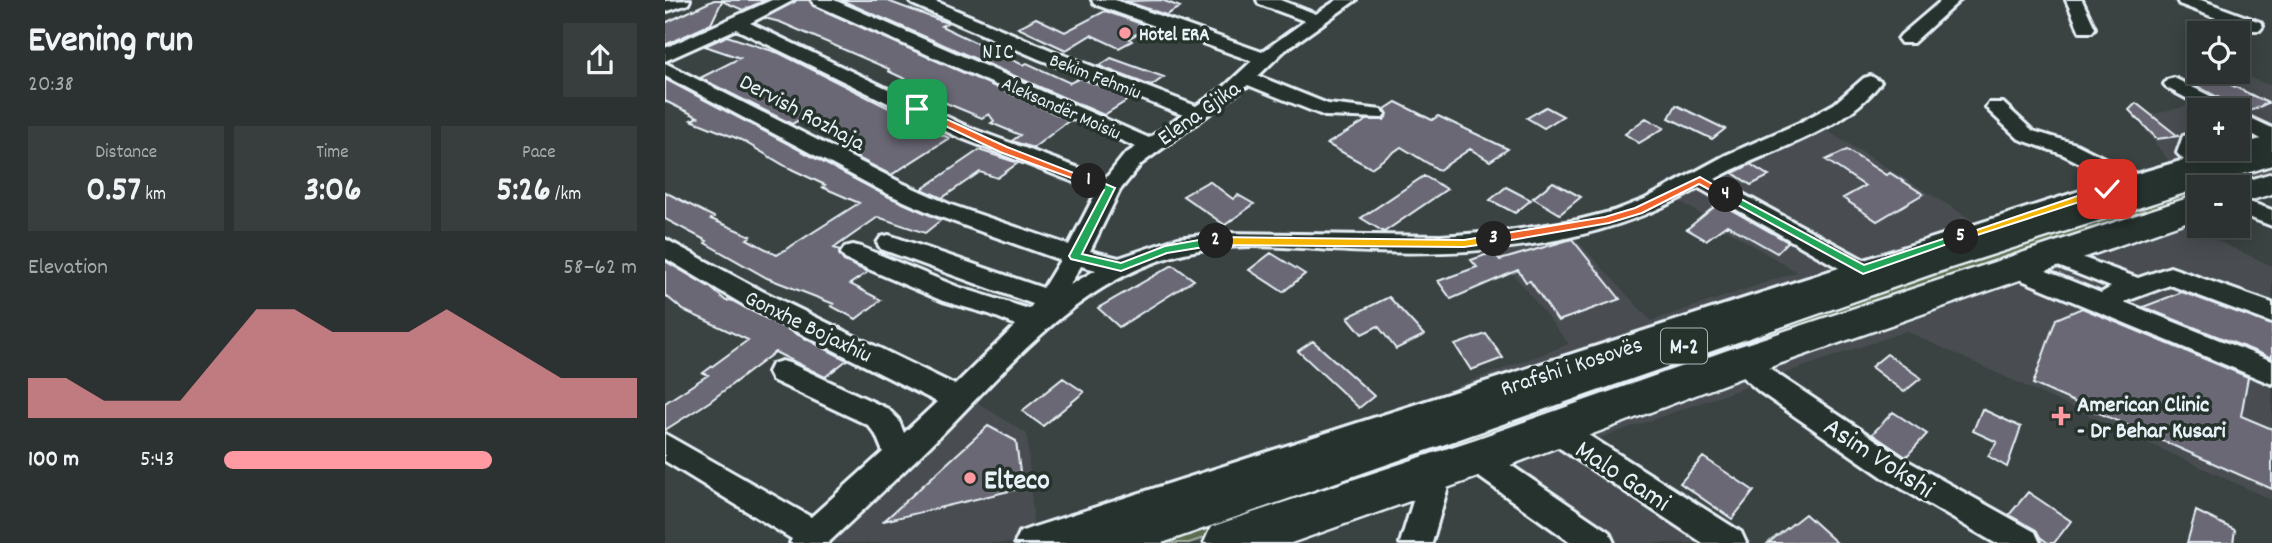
<!DOCTYPE html>
<html lang="en">
<head>
<meta charset="utf-8">
<style>
	:root { --surface:#2c3232; --page:#383e3e; --text:#f1f3f6; --muted:#a6aaac; --line:#484d4d; --accent:#ff9aa2 }
	body { margin:0; font-family:Dekko,sans-serif; background:var(--page); color:var(--text); height:100vh; display:flex; flex-direction:column; font-size:26px; white-space:nowrap }
	* { box-sizing:border-box; margin:0 }
	p { font-size:23px; color:var(--muted) }
	.icon { flex:none; width:38px; height:38px; fill:none; stroke:currentColor; stroke-width:2; stroke-linecap:round; stroke-linejoin:round }
	.map { position:relative; flex:1; overflow:hidden }
	.details { display:flex; flex-direction:column; background:var(--surface); width:665px }
	.details>* { flex:none }
	.controls { position:absolute; left:1522px; top:21px; display:grid; gap:14px }
	.controls a { display:grid; place-items:center; width:63px; height:63px; border-radius:0px; background:var(--surface); box-shadow:0 4px 18px #0003,0 0 0 2px var(--line); font-size:35px }
	.pin { position:absolute; display:grid; place-items:center; width:60px; height:60px; color:#fff; margin:-30px; border-radius:14px; box-shadow:0 4px 10px #0006 }
	.km { position:absolute; width:35px; height:35px; margin:-18px; border-radius:50%; background:#222; color:#fff; font-size:19px; line-height:35px; text-align:center }
	.round { display:grid; place-items:center; flex:none; width:74px; height:74px; border-radius:0px; background:var(--page) }
	.summary { display:flex; align-items:center; justify-content:space-between; height:119px; padding:0 28px }
	h1 { font-size:38px; font-weight:800; line-height:52px }
	.stats { display:grid; grid-template-columns:repeat(3,1fr); gap:10px; height:119px; padding:7px 28px }
	.stats div { display:grid; align-content:center; border-radius:0px; background:var(--page); text-align:center }
	.stats b { font-size:35px; font-weight:800 }
	.stats small { font-size:19px; font-weight:400 }
	.stats p { font-size:19px }
	.chart { height:196px; padding:14px 28px }
	.chart p { display:flex; justify-content:space-between }
	.chart svg { width:100%; height:126px; margin-top:7px; fill:var(--accent); opacity:.7 }
	ul { padding:0 28px; list-style:none; font-size:23px }
	li { display:grid; grid-template-columns:112px 84px 1fr; align-items:center; height:52px }
	li i { height:18px; border-radius:9px; background:var(--accent) }
	main { display:flex; flex:1; min-height:0 }
	.map>svg:first-child { display:block }
	.built { fill:#484e51; fill-rule:evenodd }
	.green { fill:#5c6d4f; stroke:#a2afa4; stroke-width:2 }
	.building { fill:#6a6874; stroke:#e8f1f8; stroke-width:2 }
	.lines { fill:none; stroke-linecap:round; stroke-linejoin:round }
	.minor-casing { stroke:#e8f1f8; stroke-width:6 }
	.highway-casing { stroke:#e8f1f8; stroke-width:5 }
	.minor { fill:#26332d; fill-rule:evenodd }
	.highway { fill:#26332d; fill-rule:evenodd }
	.split-1 { fill:#f0652b; stroke:#fff; stroke-width:2 }
	.split-2 { fill:#22a559; stroke:#fff; stroke-width:2 }
	.split-3 { fill:#f5b400; stroke:#fff; stroke-width:2 }
	.split-4 { fill:#f0652b; stroke:#fff; stroke-width:2 }
	.split-5 { fill:#22a559; stroke:#fff; stroke-width:2 }
	.split-6 { fill:#f5b400; stroke:#fff; stroke-width:2 }
	.poi-dot { fill:#ff9aa2; stroke:#26332d; stroke-width:2.5 }
	.labels { text-anchor:middle; stroke-width:7; stroke-linejoin:round; paint-order:stroke }
	.far-poi-label { font-size:19px; font-weight:bold; fill:#e8f1f8; stroke:#26332d; text-anchor:start }
	.far-street-label { font-size:19px; fill:#e8f1f8; stroke:#26332d }
	.far-quarter-label { font-size:21px; letter-spacing:2px; fill:#e8f1f8; stroke:#26332d }
	.shield { fill:#26332d; stroke:#aeb8bb; stroke-width:2 }
	.shield-label { font-size:21px; font-weight:bold; fill:#e8f1f8 }
	.street-label { font-size:23px; fill:#e8f1f8; stroke:#26332d }
	.poi-label { font-size:23px; font-weight:bold; fill:#e8f1f8; stroke:#26332d; text-anchor:start }
	.near-street-label { font-size:28px; fill:#e8f1f8; stroke:#26332d }
	.near-poi-label { font-size:28px; font-weight:bold; fill:#e8f1f8; stroke:#26332d; text-anchor:start }
</style>
</head>
<body>
<main>
<section class="details">
<div class="summary"><div><h1>Evening run</h1><p>20:38</p></div><a class="round"><svg class="icon" aria-label="share" viewBox="0 0 24 24"><path d="M12 15V3M7 8l5-5 5 5M5 13v7h14v-7"/></svg></a></div>
<div class="stats">
<div><p>Distance</p><b>0.57<small> km</small></b></div>
<div><p>Time</p><b>3:06</b></div>
<div><p>Pace</p><b>5:26<small> /km</small></b></div>
</div>
<div class="chart"><p><span>Elevation</span>58–62 m</p>
<svg viewBox="0 0 160 44" preserveAspectRatio="none"><path d="M0 44V30L10 30L20 38L30 38L40 38L50 22L60 6L70 6L80 14L90 14L100 14L110 6L120 14L130 22L140 30L150 30L160 30V44z"/></svg>
</div>
<ul>
<li><b>100 m</b>5:43<i style="width:65%"></i></li>
</ul>
</section>
<div class="map">
<svg width="1607" height="543" viewBox="0 0 1607 543">
	<rect width="100%" height="100%" fill="#3a4342"/>
	<filter id="ink" filterUnits="userSpaceOnUse"><feTurbulence type="fractalNoise" baseFrequency=".0143" numOctaves="2"/><feDisplacementMap in="SourceGraphic" scale="14" xChannelSelector="R" yChannelSelector="G"/><feConvolveMatrix kernelMatrix="1 2 1 2 8 2 1 2 1" color-interpolation-filters="sRGB"/></filter>
	<g filter="url(#ink)">
		<path class="built" d="M1535 68V72H1568L1607 86V173L1535 187 1494 206 1535 233 1607 266V500L1241 331 932 439 1089 543H944L843 475 792 386 904 344 827 247 906 234 986 321 1132 272 1006 196 1151 124 1312 223 1510 169 1471 118 1541 102 1509 84ZM1535 110H1573V149H1535Z
			M305 398 362 434 369 533 521 484 547 543H136Z"/>
		<path class="green" d="M1535 188V197L524 543H488L1339 251Z"/>
		<path class="building" d="M49 0H101L78 10 57 1 46 24 0 45V23Z
			M131 0H144L148 6 405 120 368 148 347 141 355 135 326 123 329 121 324 114 317 118 269 98 274 95 223 71 224 69 115 22 99 18Z
			M176 0H220L282 23 276 26 358 65 362 63 405 83 415 78 466 98 439 115Z
			M497 0 515 7 501 15 460 1Z
			M440 11 485 27 464 38 467 41 454 48 426 35 401 50 353 28 371 18 400 32Z
			M62 36 114 53 284 138 226 175 179 151 192 143 144 114 127 124 35 78 75 58 40 46Z
			M446 58 499 77 486 86 434 66Z
			M1544 74 1603 103 1583 112 1571 110 1566 104 1524 82Z
			M0 79 220 195 276 220 260 233 213 217 169 248 175 250 174 254 179 261 203 272 185 284 216 300 191 319 166 306 169 304 102 278 40 243 42 241 0 219V192L49 217 46 219 86 236 82 239 112 255 194 203 157 187 160 185 122 167 76 140 26 120 33 117 0 101Z
			M731 102 767 120 773 116 843 149 825 161 805 149 774 170 736 147 706 168 662 144 702 120H719L723 114 720 109Z
			M1471 103 1513 136 1492 139 1464 110Z
			M1011 105 1060 129 1047 139 1004 118Z
			M881 107 898 116 879 128 862 118Z
			M981 118 999 128 974 143 960 134Z
			M314 150 353 163 332 178 315 172 277 198 257 189Z
			M1182 150 1221 175 1225 173 1258 194 1212 221 1178 198 1200 186 1161 160Z
			M1086 164 1088 166 1104 176 1086 185 1068 173Z
			M759 176 782 189 719 232 696 218Z
			M544 181 568 199 573 195 589 204 560 225 518 196Z
			M888 182 916 197 895 214 868 198Z
			M841 187 866 200 850 213 825 200Z
			M1054 203 1123 242 1112 253 1062 225 1041 240 1022 229Z
			M907 239 955 299 893 321 865 281 861 282 853 270 786 299 773 281 812 267 806 260 829 252 835 260Z
			M606 253 640 274 618 292 584 270Z
			M0 261 46 288 61 301 66 300 182 360 160 377 110 352 44 402 0 430V403L43 375 38 373 83 340 18 310 0 295Z
			M508 265 529 280 454 327 433 308Z
			M1517 292 1607 325V358L1478 307Z
			M724 297 759 335 731 349 713 326 697 334 683 317Z
			M1417 308 1583 377 1576 416 1607 429V489L1368 384 1391 319Z
			M821 334 838 358 806 370 790 345Z
			M648 341 709 396 694 408 633 351Z
			M1222 354 1256 378 1239 392 1206 367Z
			M398 378 419 392 378 426 357 411Z
			M1317 409 1356 427 1342 467 1323 456 1332 442 1308 431Z
			M1228 412 1262 434 1241 457 1207 434Z
			M323 426 351 441 357 488 219 521Z
			M1038 457 1089 491 1067 519 1015 483Z
			M1363 492 1406 521 1389 543H1383L1375 537 1371 530 1344 515Z
			M1531 511 1570 530 1568 543H1522Z
			M1140 514 1172 543H1103Z"/>
		<g class="lines">
			<defs>
				<path id="minor" d="M25 0 23 4 0 12V1Z
					M107 0H129L85 23 305 128 441 178 460 154 471 147 149 4 147 0H169L484 138 518 115 374 59 247 4 245 0H267L388 51 531 106 559 87 587 61 429 4 427 0H450L597 52 640 21 594 4 592 0H615L651 14 672 0H691L619 51 593 76 663 104 717 110 720 114 717 118 660 116 583 85 476 164 455 190 425 251 454 258 513 238 554 233 776 236 843 231 913 220 949 211 980 199 1061 155 1134 123 1169 104 1199 78 1206 76 1216 82C1178 134 1103 149 1050 179L1199 260 1449 180 1397 154 1354 139 1324 111 1321 107 1324 103H1338L1368 131 1411 144 1471 174 1519 160 1512 153 1518 136 1535 132 1534 151 1540 154 1560 149H1573V145L1596 139 1573 126V112L1607 128V149L1450 194 410 543H350L355 532 366 528 1174 268 1034 188C930 249 802 257 684 251 627 248 561 239 505 257 407 287 344 367 274 437 238 473 200 508 163 543H125L127 539 0 461V434L146 517 218 452 211 435 203 425 107 380 103 372 107 364 117 361 127 364 223 409 233 419 239 433 272 402 79 305 0 258V239L97 291 290 385 351 325 324 314 278 301 180 259 176 253 180 247 188 245 196 247 293 287 364 309 368 304 216 249 212 243 216 237 224 235 378 288 395 260 270 215 221 193 0 76V63L237 183 286 205 404 245 432 191 291 136 71 29 0 61V48ZM416 266 431 270 405 285Z
					M1277 0H1295L1248 43H1236L1233 39 1236 35Z
					M1401 0H1417L1430 28 1427 32H1415Z
					M1512 0H1536L1595 22 1598 26 1595 30H1583L1514 4Z
					M1509 78 1565 106 1568 110H1544L1502 88 1499 84 1502 80Z
					M1573 198 1607 210V226L1573 213Z
					M1386 246 1473 278 1505 267 1607 303V323L1505 285 1459 302 1607 361V384L1340 273 1337 267 1340 261 1349 258 1436 293 1446 287 1378 260 1374 254 1378 248Z
					M1077 350 1087 354 1115 376 1241 460 1370 532 1375 543H1330L1219 478 1095 392 1067 368 1063 361 1067 354Z
					M888 416 898 419 1076 532 1081 543H1038L878 437 874 428 878 419Z
					M811 445 822 449 944 532 949 543H907L800 467 796 458 800 449Z
					M773 456 784 460 788 469 767 543H735L758 469 762 460Z"/>
				<path id="highway" d="M1607 145V165L1273 272 497 543H409L416 527 433 521 1247 254Z
					M1607 173V194L1573 204V187H1560Z
					M1535 194V217L1091 372 827 472 626 543H539L546 527 563 521 811 439 1063 350Z"/>
			</defs>
			<use href="#minor" class="minor-casing"/>
			<use href="#highway" class="highway-casing"/>
			<use href="#minor" class="minor"/>
			<use href="#highway" class="highway"/>
		</g>
	</g>
	<path class="split-1" d="M249 107H255L342 147 429 181 420 183 335 152 249 111Z"/>
	<path class="split-2" d="M424 177 450 188 417 254 456 263 500 246 551 237 556 241 551 245 502 253 456 271 406 259 404 256 439 190 420 183 418 181Z"/>
	<path class="split-3" d="M829 235 835 239 833 242 799 247 551 245 545 241 551 237 799 240Z"/>
	<path class="split-4" d="M1035 177 1066 195 1058 197 1034 184 977 213 944 223 829 243 824 239 829 235 940 217 970 208Z"/>
	<path class="split-5" d="M1058 193H1065L1199 265 1296 233 1302 237 1198 274 1058 197Z"/>
	<path class="split-6" d="M1442 186 1445 187V192L1300 239 1291 237Z"/>
	<g class="poi-dot">
		<circle cx="460" cy="33" r="7"/>
		<path d="M1392.5 405.5h7v7h7v7h-7v7h-7v-7h-7v-7h7z"/>
		<circle cx="305" cy="478" r="7"/>
	</g>
	<g class="labels">
		<g class="far-poi-label">
			<text x="474" y="40">Hotel ERA</text>
		</g>
		<g class="far-street-label">
			<text transform="translate(431 75) rotate(21)" y="7">Bekim Fehmiu</text>
			<text transform="translate(397 107) rotate(24)" y="7">Aleksandër Moisiu</text>
		</g>
		<g class="far-quarter-label">
			<text x="334" y="58">NIC</text>
		</g>
		<rect class="shield" x="996" y="328.5" width="46" height="35" rx="5"/>
		<g class="shield-label">
			<text x="1019" y="353">M-2</text>
		</g>
		<g class="street-label">
			<text transform="translate(138 111) rotate(28)" y="8">Dervish Rozhaja</text>
			<text transform="translate(533 112) rotate(-35)" y="8">Elena Gjika</text>
			<text transform="translate(144 325) rotate(26)" y="8">Gonxhe Bojaxhiu</text>
			<text transform="translate(906 365) rotate(-18)" y="8">Rrafshi i Kosovës</text>
		</g>
		<g class="poi-label">
			<text x="1412" y="411">American Clinic<tspan x="1412" dy="26">- Dr Behar Kusari</tspan></text>
		</g>
		<g class="near-street-label">
			<text transform="translate(1215 456) rotate(33)" y="10">Asim Vokshi</text>
			<text transform="translate(959 474) rotate(33)" y="10">Malo Gami</text>
		</g>
		<g class="near-poi-label">
			<text x="319" y="488">Elteco</text>
		</g>
	</g>
</svg>
<div class="controls">
<a><svg class="icon" aria-label="locate" viewBox="0 0 24 24"><circle cx="12" cy="12" r="6"/><path d="M12 2v4M12 18v4M2 12h4M18 12h4"/></svg></a>
<a>+</a>
<a>−</a>
</div>
<div class="pin" style="left:252px;top:109px;background:#1e9e55"><svg class="icon" aria-label="arrive" viewBox="0 0 24 24"><path d="M6 21V4h12l-3 4 3 4H6"/></svg></div>
<div class="pin" style="left:1442px;top:189px;background:#d93025"><svg class="icon" aria-label="check" viewBox="0 0 24 24"><path d="M5 12l5 5 9-10"/></svg></div>
<b class="km" style="left:424px;top:181px">1</b>
<b class="km" style="left:551px;top:241px">2</b>
<b class="km" style="left:829px;top:239px">3</b>
<b class="km" style="left:1061px;top:195px">4</b>
<b class="km" style="left:1296px;top:237px">5</b>
</div>
</main>
</body>
</html>
